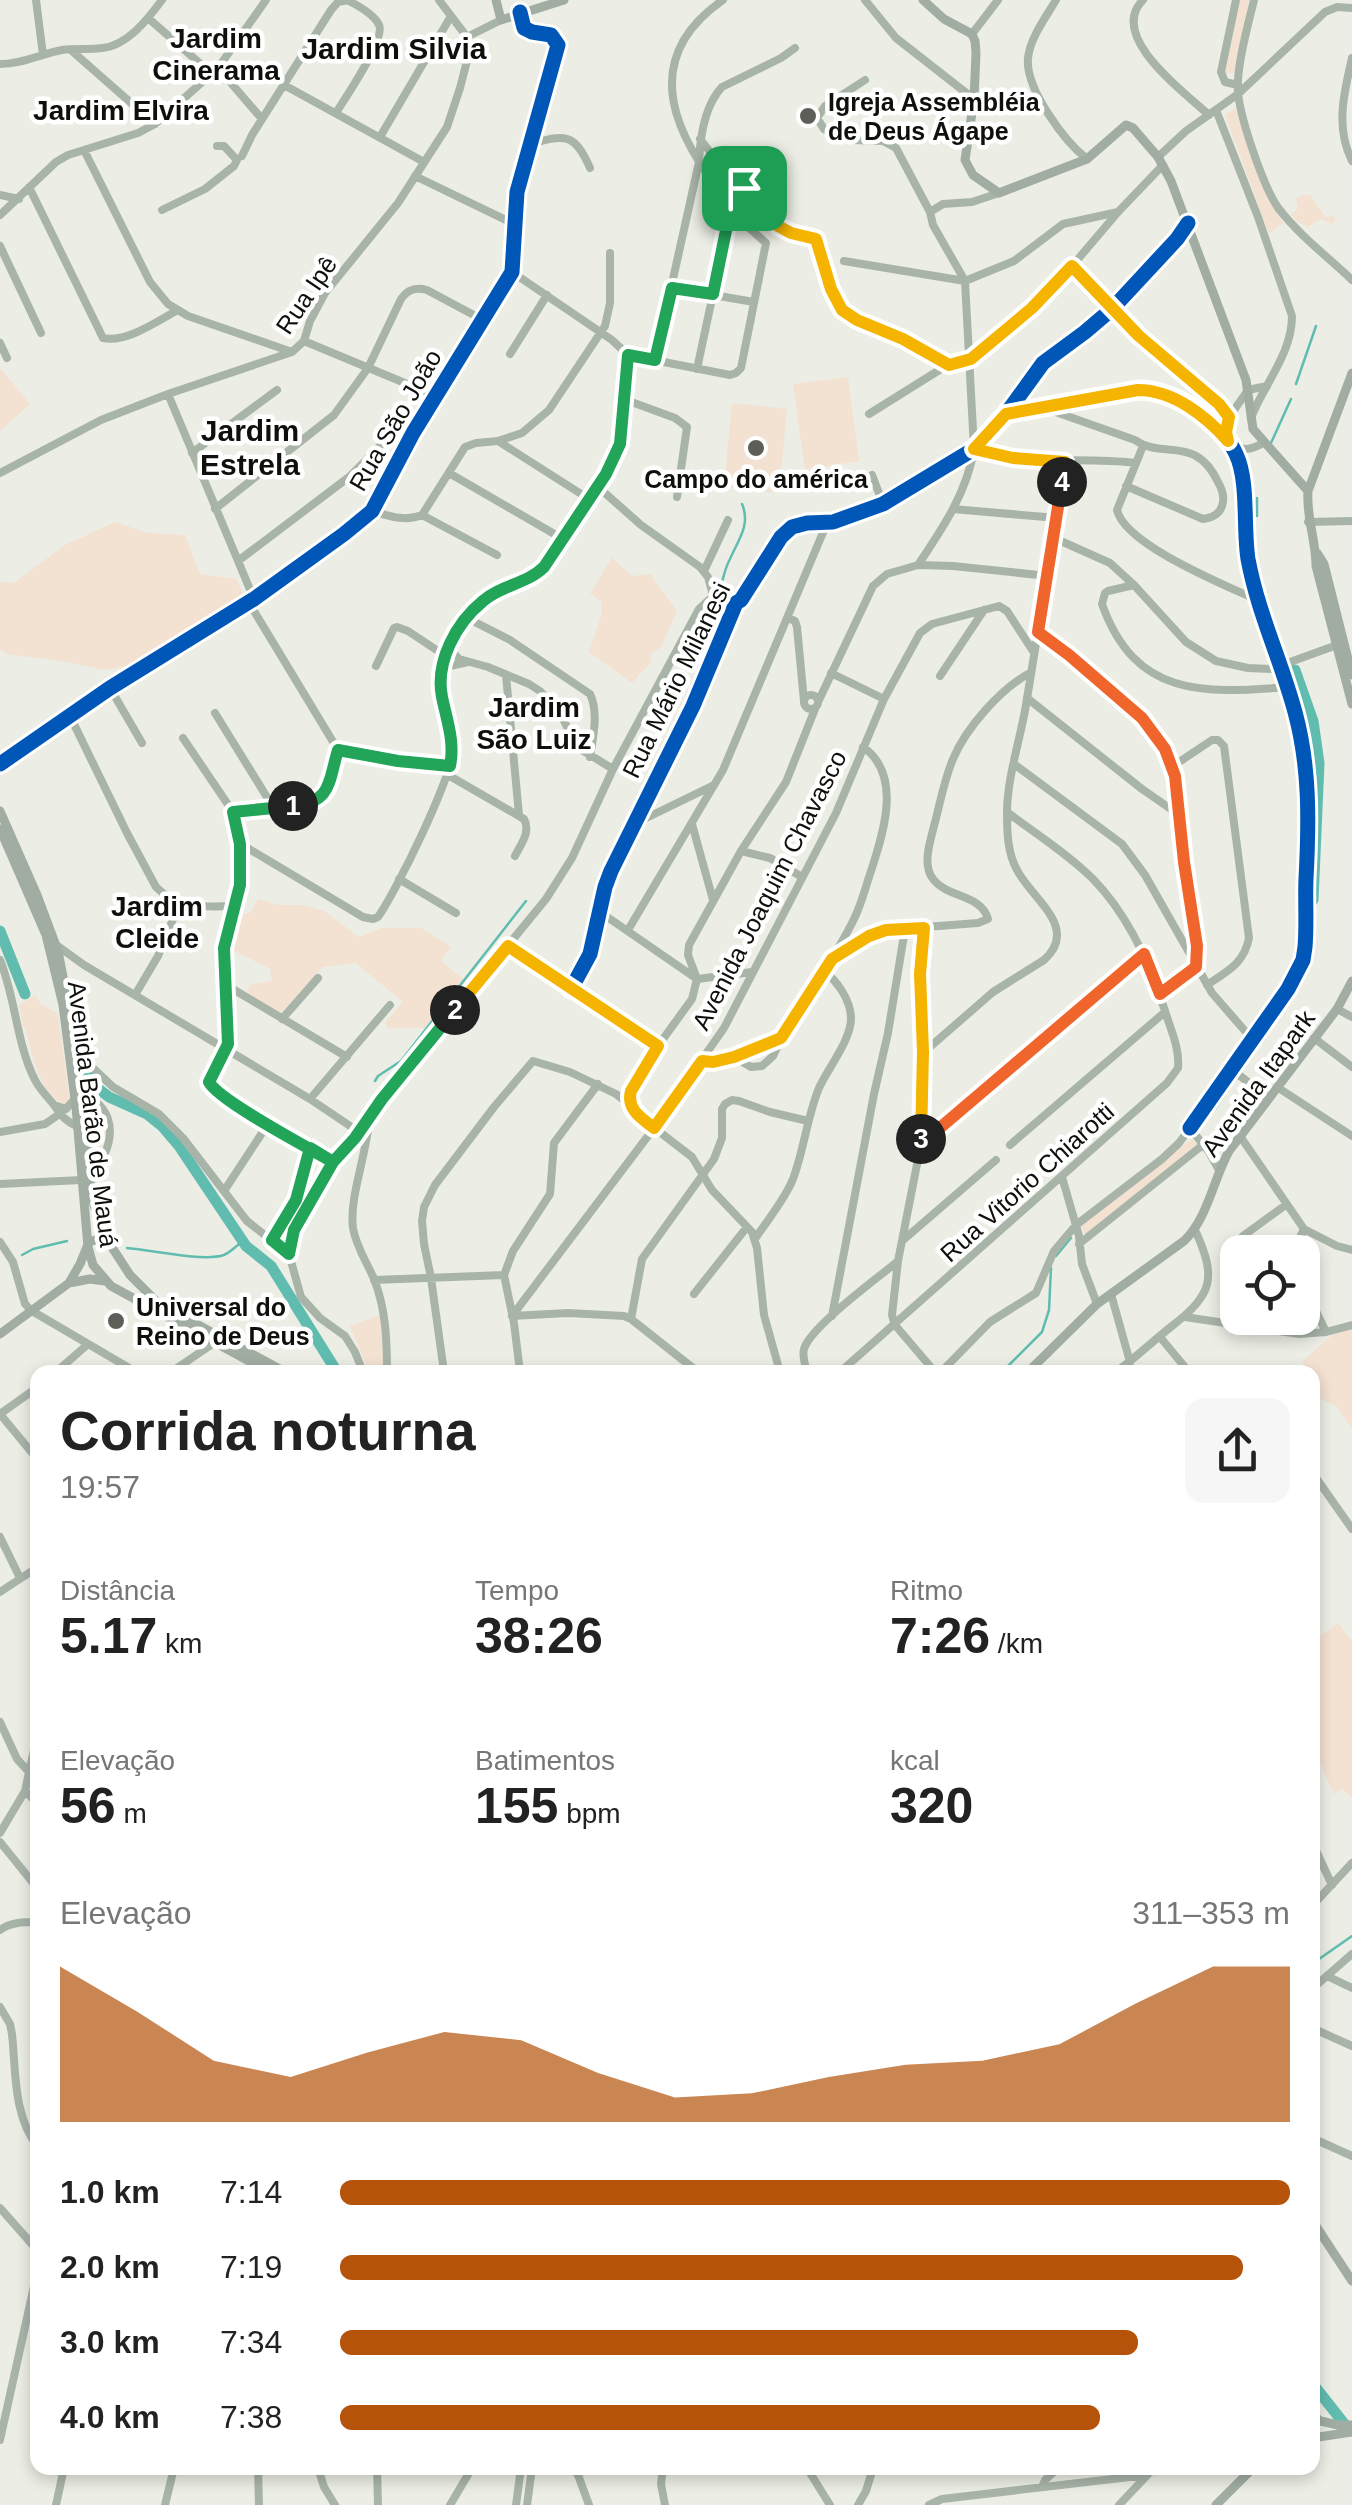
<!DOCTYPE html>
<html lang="pt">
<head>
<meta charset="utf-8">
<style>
	:root { --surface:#fff; --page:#f6f6f6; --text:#222; --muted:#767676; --accent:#b45309 }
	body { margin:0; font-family:Helvetica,sans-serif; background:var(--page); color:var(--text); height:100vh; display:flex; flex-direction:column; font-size:38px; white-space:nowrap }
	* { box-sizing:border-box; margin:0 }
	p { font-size:32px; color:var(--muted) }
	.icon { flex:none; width:55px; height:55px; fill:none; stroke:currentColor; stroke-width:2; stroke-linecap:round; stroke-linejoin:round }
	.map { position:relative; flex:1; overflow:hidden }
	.details { position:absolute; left:30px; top:1365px; width:1290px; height:1110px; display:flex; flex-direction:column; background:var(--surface); border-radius:20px; box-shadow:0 5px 15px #0003 }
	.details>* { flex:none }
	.tools { position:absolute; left:1220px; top:1235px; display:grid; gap:20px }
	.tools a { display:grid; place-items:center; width:100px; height:100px; border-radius:20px; background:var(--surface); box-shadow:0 5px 15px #0003; font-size:50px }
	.pin { position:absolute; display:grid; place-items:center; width:85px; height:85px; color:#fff; margin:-42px; border-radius:20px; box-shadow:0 5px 15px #0006 }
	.km { position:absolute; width:50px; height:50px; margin:-25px; border-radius:50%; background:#222; color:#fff; font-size:28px; line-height:50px; text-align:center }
	.round { display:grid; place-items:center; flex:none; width:105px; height:105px; border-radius:20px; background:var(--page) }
	.head { display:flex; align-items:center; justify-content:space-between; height:170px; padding:0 30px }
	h1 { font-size:55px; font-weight:700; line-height:75px }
	.metrics { display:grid; grid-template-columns:repeat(3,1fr); gap:15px; height:170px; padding:10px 30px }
	.metrics div { display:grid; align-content:center }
	.metrics b { font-size:50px; font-weight:700 }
	.metrics small { font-size:28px; font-weight:400 }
	.metrics p { font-size:28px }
	.chart { height:280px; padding:20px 30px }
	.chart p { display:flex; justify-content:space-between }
	.chart svg { width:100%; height:180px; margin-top:10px; fill:var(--accent); opacity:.7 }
	ul { padding:0 30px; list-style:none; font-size:32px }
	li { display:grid; grid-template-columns:160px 120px 1fr; align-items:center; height:75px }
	li i { height:25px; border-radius:12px; background:var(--accent) }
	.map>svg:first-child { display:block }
	.green { fill:#f3e1d2 }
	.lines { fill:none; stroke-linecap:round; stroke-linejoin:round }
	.stream { stroke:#61bcb0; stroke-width:2.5 }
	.river { stroke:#61bcb0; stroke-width:11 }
	.minor { stroke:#a9b4a9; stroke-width:8 }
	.major { stroke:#a1ada2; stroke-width:9 }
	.cycleway-casing { stroke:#fff; stroke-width:21 }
	.cycleway { stroke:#0057b8; stroke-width:15 }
	.split-1-casing { stroke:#fff; stroke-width:20 }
	.split-2-casing { stroke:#fff; stroke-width:20 }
	.split-3-casing { stroke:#fff; stroke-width:20 }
	.split-4-casing { stroke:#fff; stroke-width:20 }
	.split-5-casing { stroke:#fff; stroke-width:20 }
	.split-1 { stroke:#22a559; stroke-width:12 }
	.split-2 { stroke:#22a559; stroke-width:12 }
	.split-3 { stroke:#f5b400; stroke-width:12 }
	.split-4 { stroke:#f0652b; stroke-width:12 }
	.split-5 { stroke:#f5b400; stroke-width:12 }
	.poi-dot { fill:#5c5e57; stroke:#fff; stroke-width:4 }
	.labels { text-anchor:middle; stroke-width:9; stroke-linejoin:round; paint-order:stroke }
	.poi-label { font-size:25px; font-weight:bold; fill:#0f100b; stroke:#fff; text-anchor:start }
	.street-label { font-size:25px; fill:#0f100b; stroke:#fff }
	.neighbourhood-label { font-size:28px; font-weight:bold; fill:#0f100b; stroke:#fff }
	.quarter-label { font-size:30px; font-weight:bold; fill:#0f100b; stroke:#fff }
</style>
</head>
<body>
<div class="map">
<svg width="1352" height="2505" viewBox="0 0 1352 2505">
	<rect width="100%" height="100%" fill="#eceee5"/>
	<path class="green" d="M1240 0H1249L1235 72 1225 74Z
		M1235 108 1268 197 1283 223 1269 234 1225 115Z
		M1302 195H1310L1326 217 1333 216 1336 219 1332 224 1321 219 1308 227 1298 222 1291 215 1298 208 1296 199Z
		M0 368 30 404 0 431Z
		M848 377 859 461 805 470 793 384Z
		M732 403 787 409 779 493 724 487Z
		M115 522 148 533 185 535 200 574 236 579 244 595 130 665 106 670 66 662 6 654 0 649V582L14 583 65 545Z
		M612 558 632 576 650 574 677 611 661 647 652 653 651 662 632 683 589 652 602 613 601 601 590 593Z
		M258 899 279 905H303L324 911 359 937 381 928H421L451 947 441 961 466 981 432 1028H388L385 1023 403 1002 356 963 323 967 280 1014 249 998 247 990 252 984 272 981 270 969 227 947 236 913H250Z
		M35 995 41 1004 58 1014 70 1101 65 1105C38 1092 33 1057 26 1030L23 1027 19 1005Z
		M86 1099C107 1114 113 1142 90 1159Z
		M1191 1139 1198 1144 1086 1236 1081 1226Z
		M382 1314 383 1372H369L350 1326Z
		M1352 1327V1429L1337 1407 1317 1397 1313 1392 1312 1372H1304L1303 1361 1332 1335Z
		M1338 1623 1352 1641V1798L1342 1789 1334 1794 1313 1748V1641Z"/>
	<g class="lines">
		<path class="stream" d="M1296 384 1316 326
			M1271 443 1291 399
			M1257 516V498
			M722 582C724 575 726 566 730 559 738 540 751 525 742 504
			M1241 1070 1264 1039
			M375 1081 378 1076 401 1061 526 901
			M1215 1109 1235 1079
			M127 1248C150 1250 203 1262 224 1255 231 1252 237 1245 243 1241
			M22 1255 33 1249 67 1241
			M1056 1256 1071 1238
			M1002 1372 1042 1332 1049 1310 1051 1268
			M1312 1964 1352 1936"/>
		<path class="river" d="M1295 670 1313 721 1319 763 1313 900
			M0 931 25 994
			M88 1075 96 1087 109 1097 147 1114 162 1126 179 1146 246 1246 271 1266 337 1372
			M1312 2383 1350 2431"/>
		<path class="minor" d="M36 0 43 55
			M723 0C635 61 676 140 732 206
			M865 0 896 38 974 99
			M1056 0C1046 17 1030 38 1028 58 1025 88 1064 141 1087 159
			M1143 0C1107 36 1184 92 1209 115
			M1236 0 1221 72 1225 82 1238 85
			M1254 0C1248 25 1236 68 1238 92 1240 118 1264 189 1279 209 1300 236 1328 257 1352 280
			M148 18 212 74
			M972 34 998 0
			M467 37 501 20
			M72 51 155 124
			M1352 58C1344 93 1335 127 1352 161
			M0 64C23 64 40 54 62 50 75 48 88 50 102 48 127 46 148 19 162 0
			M218 68 262 119
			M284 85 424 162
			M1216 110 1258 217 1292 316C1292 354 1264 384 1251 418
			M380 137 451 16
			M700 139 723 169 751 194 778 226 791 233 816 239 831 289 842 310 857 320 903 339 949 365
			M529 144C564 135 574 131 590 168
			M84 150 150 282 168 304 188 316 292 352
			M242 156 252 135 331 10 338 2 347 0C357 5 374 14 379 25 386 39 345 98 336 113
			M1158 157 1186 131 1238 94 1325 12 1337 7 1352 8
			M415 176 514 224
			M29 187 103 338C126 343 156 322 176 311
			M0 195 19 199
			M162 210 205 189 234 166 237 160 224 146H217
			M930 212 943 204 972 202 999 193
			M0 215 56 162 68 155 138 133 155 124 218 68 266 0
			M0 246 41 333
			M844 261 965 281 1014 261 1063 224 1118 212
			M1072 266 1139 335 1219 404 1229 417
			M672 288 754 302
			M304 341 436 396
			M0 343 7 358
			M510 354 547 295
			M628 355 730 375 736 373 741 368 766 243 730 211
			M655 360 699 162C700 138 704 106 722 87L781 58 795 48
			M697 369 730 214 744 188
			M168 394 254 599
			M626 400 675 418 687 427 677 497
			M1047 409 1135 440C1163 460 1195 434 1218 482 1222 489 1225 498 1222 506 1219 515 1211 518 1203 519L1126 486
			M869 414 941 369 971 359 1033 308 1056 285 1118 212 1163 165
			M1006 414 1138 390C1174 390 1221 421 1236 454 1249 481 1243 528 1248 559 1258 613 1281 660 1295 712 1310 767 1309 822 1306 879 1305 901 1307 924 1305 947L1303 960 1288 989 1190 1128
			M1228 440C1224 418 1237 407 1248 390L1267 386
			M498 441 589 499
			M1231 445C1244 451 1251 450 1263 443
			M1143 446 1117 510C1125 545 1225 585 1257 600
			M974 449C1030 467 1080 456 1136 463
			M192 453 277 390
			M0 473 101 420 168 394 292 352 304 341 310 321 325 293 398 203 447 127 460 88 469 53 467 37 439 0
			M449 473 563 539
			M872 475 883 504
			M597 486 641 525 700 567 708 577 714 599
			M215 509 334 415 368 368 401 299C408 289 416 287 427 290L483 320
			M953 509 1057 518
			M372 511C389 516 405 522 422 515L465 447 476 443 498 441 522 433 549 410 605 326 610 303V253
			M422 515 497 555
			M1308 522 1352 521
			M1054 538 1110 563 1134 585 1186 642 1216 661 1248 668 1271 669 1337 645
			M238 561 349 477 381 445 401 434 413 433
			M918 565 953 566 1048 576
			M704 571 728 520
			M1134 585 1108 591 1105 593 1102 604C1135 697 1203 694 1287 687
			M248 601 338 750
			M467 618 510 640 590 694C599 713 593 737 590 757
			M788 618 795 621 797 627 804 701
			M1038 632 1069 655 1142 718 1165 749 1175 776 1183 862 1197 946 1196 967
			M448 647 459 659 488 667 529 684 540 691 559 711 577 747 613 769
			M376 666 394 628 397 627 408 631 444 655
			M441 668 468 662
			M831 673 884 699
			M506 675 519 815
			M940 676 984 610
			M110 688 142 743
			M804 702a7 7 0 1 1 14 0a7 7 0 1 1-14 0Z
			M1027 698 1142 789 1178 814
			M819 700 873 586 887 574 918 565C942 529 967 493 974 449L965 281 933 225 930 212 896 148 883 141 852 140 834 135 824 129 817 118 825 106 865 80
			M215 713 273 807
			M70 716 127 833 156 887C177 909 206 907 234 906
			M183 738 233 812 239 843V885L224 948 227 1044 211 1073 210 1085 216 1092 333 1162
			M338 750 398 761 450 766
			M0 764 110 688 254 599 344 534 372 511 413 433 512 272 517 192 558 45 551 35 532 32 524 28 520 12
			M1014 764 1122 844 1145 875 1212 993 1252 1039
			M1173 766 1212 740H1218L1224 746 1249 938C1244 964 1227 971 1207 985
			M448 775 524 819C531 832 521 844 515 856
			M233 812 314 802 328 786 338 750
			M634 824 714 785
			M692 824 713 900
			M239 843 363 917 373 919 378 917C396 892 453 776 453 748 452 715 429 682 447 650 461 625 477 601 503 588 517 580 531 579 543 567L605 474 620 444 628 355 612 340 512 272
			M741 851 770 858 802 877
			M399 879 456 913
			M600 912 697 979
			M924 928 920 974 923 1053 921 1144 898 1261 892 1315 895 1325 935 1372
			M628 930 723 770 827 523
			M55 944 84 965 310 1099 359 1132
			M508 946 658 1046
			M832 959 869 936 886 930 978 923 988 919C981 894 947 898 933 879 922 865 930 842 934 826 940 804 944 780 953 759 966 728 1001 688 1030 673
			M0 960C16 999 16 1043 35 1080 40 1090 48 1097 54 1105 61 1115 65 1121 77 1126
			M697 979 688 955 689 945 741 851 786 782 815 709
			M697 979 752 972
			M226 985 347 1057
			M571 989 590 954 605 887 611 871 693 706 736 603 741 600 781 537 792 527 807 523 833 522 883 504 974 449 1006 414 1043 363 1085 332 1112 309 1177 239 1188 223
			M1160 994 1196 967
			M135 995 158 956 180 902
			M1337 1009 1352 1017
			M282 1019 318 978
			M1314 1038 1352 1067
			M923 1053 993 992 1044 960C1080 928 1032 899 1017 870 1007 852 1007 830 1007 810 1008 775 1020 740 1026 705 1039 624 1053 543 1065 462
			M78 1054 113 1087 159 1114 183 1138 247 1221 289 1254
			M734 1057 751 1067 762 1066 773 1056 781 1039
			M702 1061C718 1063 769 1048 782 1038 795 1027 802 1006 811 992 826 968 842 944 854 919 862 903 866 885 872 868 884 831 902 774 863 747
			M1231 1069 1269 1098
			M1277 1087 1352 1136
			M310 1099 390 1005
			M629 1104 631 1091 658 1046 692 999 697 979
			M57 1106 66 1109 81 1092C121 1111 115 1147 90 1176
			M369 1120C367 1154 349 1197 353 1228 356 1247 367 1262 374 1279 386 1309 387 1341 387 1372
			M0 1132 45 1124 61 1113
			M1240 1136 1304 1229
			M921 1144 1144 954
			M1010 1145 1165 1012
			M1062 1177 1079 1236 1082 1264 1097 1304
			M0 1184 81 1180
			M224 1191 268 1124
			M1243 1236 1287 1204
			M755 1239C768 1219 784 1201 793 1179 804 1150 807 1117 819 1088 828 1068 852 1039 851 1017 850 999 837 981 824 971
			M271 1240C293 1205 301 1189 310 1148
			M902 1241 996 1160
			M0 1242 13 1262 25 1304 32 1311 136 1372
			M1079 1244 1204 1144
			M1293 1252 1304 1229 1337 1246 1352 1250
			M374 1280 504 1275
			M1302 1282 1326 1332
			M694 1294 747 1227
			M1111 1294 1130 1362
			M512 1316 654 1128 724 1028 836 813 884 699 920 633 932 624 999 606 1007 611 1033 651
			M512 1316 568 1313 624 1316 631 1319 698 1372
			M832 1316 874 1094 888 1033 905 929
			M1185 1317 1299 1334 1326 1332 1352 1325
			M631 1319 642 1259 714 1159 722 1138V1109L725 1104 732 1100 739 1101 770 1112 808 1121
			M1160 1337 1189 1372
			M56 1372 87 1345
			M171 1372 214 1343
			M363 1372 355 1352 345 1336 320 1318 301 1297 289 1254 291 1238 311 1197 333 1162 355 1137 382 1099 546 899 572 858 613 769 699 609 710 599 736 603
			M444 1372 431 1278 424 1244 422 1221 424 1207 435 1185 494 1107 533 1061 570 1072 616 1094 629 1104 648 1123 692 1157 712 1190 752 1232 757 1248 764 1315 780 1372
			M520 1372 514 1323 504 1275 513 1251 550 1194 554 1143 598 1084
			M807 1372C805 1365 802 1356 804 1349 810 1327 878 1278 898 1261
			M840 1372 1167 1083 1178 1068C1180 1048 1170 1028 1164 1008 1149 961 1128 915 1093 879 1068 854 1036 834 1007 812
			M941 1372 990 1322 1036 1293 1054 1251 1076 1225 1162 1159 1179 1143 1190 1128 1209 1152 1219 1170
			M1116 1372C1135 1358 1153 1341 1172 1326 1213 1294 1217 1278 1195 1230
			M0 1414 38 1460
			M0 1414 38 1387
			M1312 1472 1352 1529
			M0 1537 20 1578
			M0 1592 38 1567
			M0 1722 17 1759 29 1772 25 1791 38 1804
			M29 1772 38 1733
			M0 1833 25 1791
			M0 1842 38 1889
			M1312 1842 1332 1885
			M1312 1906 1352 1863
			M0 1930C11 1922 24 1922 38 1922
			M1327 1976 1352 1988
			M1312 1989 1352 1954
			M0 2007 10 2024 12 2034C16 2071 13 2116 38 2147
			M1312 2028 1352 2046
			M1312 2138 1352 2156
			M0 2208 38 2251
			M1312 2410 1319 2420
			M0 2440 38 2268
			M258 2468 259 2505
			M318 2468 324 2487 335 2505
			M377 2468 378 2505
			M572 2468 578 2475 589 2505
			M663 2468 661 2484 665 2505
			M807 2468 830 2505
			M1042 2487 1045 2480 1058 2468
			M56 2505 64 2468
			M165 2505 174 2468
			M450 2505 472 2468
			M516 2505 521 2468
			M527 2505 532 2468
			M858 2505 866 2491 873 2468
			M929 2505 942 2499 1147 2475
			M1119 2505 1154 2468"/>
		<path class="major" d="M496 0 501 20 564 0
			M923 0 944 19 972 34 975 41 976 53 974 99 965 160 973 175 999 193 1087 159 1126 125 1133 128 1158 157 1171 181 1246 380 1253 429 1308 491
			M1352 373 1308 491C1306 517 1316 540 1316 566L1352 704
			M1317 553 1324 564 1352 675
			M0 811 37 895 58 951 78 1054 92 1198 102 1232 130 1275 155 1300 178 1314 285 1372
			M0 829 46 935 63 1005 76 1107 88 1247 93 1265 111 1286 269 1372
			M69 1283 90 1279 105 1281
			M0 1334 69 1283 80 1264 89 1242 99 1239 107 1243
			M1028 1372 1097 1304 1184 1241C1208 1218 1213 1180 1229 1151L1337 1009 1352 981
			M1312 2220 1352 2281
			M1312 2419 1338 2425H1352
			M1312 2438 1352 2432
			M1216 2505 1253 2468"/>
		<defs>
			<path id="cycleway" d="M1006 414 1138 390C1174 390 1221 421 1236 454 1249 481 1243 528 1248 559 1258 613 1281 660 1295 712 1310 767 1309 822 1306 879 1305 901 1307 924 1305 947L1303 960 1288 989 1190 1128
				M0 764 110 688 254 599 344 534 372 511 413 433 512 272 517 192 558 45 551 35 532 32 524 28 520 12
				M571 989 590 954 605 887 611 871 693 706 736 603 741 600 781 537 792 527 807 523 833 522 883 504 974 449 1006 414 1043 363 1085 332 1112 309 1177 239 1188 223"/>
		</defs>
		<use href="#cycleway" class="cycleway-casing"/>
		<use href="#cycleway" class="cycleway"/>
	</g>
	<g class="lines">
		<defs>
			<path id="split-1" d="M293 806C332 802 328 783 338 750L398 761 450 766C455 742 447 721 442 697 435 662 456 623 483 601 501 585 527 584 544 567L606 474 620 444 628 355 655 360 672 288 713 294 730 211 744 188"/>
			<path id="split-2" d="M293 806 233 812 240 844V885L224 948 228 1044 209 1082C219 1101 309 1148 333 1162L294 1230 289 1254 272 1240 296 1200 310 1148 333 1162 355 1138 382 1099 455 1010"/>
			<path id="split-3" d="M455 1010 508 946 658 1046 631 1091C626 1109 641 1118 654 1128L702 1061 713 1062 734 1057 781 1038 832 959 869 936 886 930 924 928 920 974 923 1052 921 1139"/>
			<path id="split-4" d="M921 1139V1144L1144 954 1160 994 1196 967 1197 946 1184 862 1175 776 1165 749 1142 718 1069 655 1038 632 1062 482"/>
			<path id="split-5" d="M744 188 778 226 791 233 816 239 831 289 842 310 857 320 903 339 949 365 971 359 1032 308 1072 266 1139 336 1219 404 1229 417 1226 432 1228 441C1206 416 1173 390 1138 390L1006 414 974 449 1013 458 1065 462 1062 482"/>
		</defs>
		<use href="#split-1" class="split-1-casing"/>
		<use href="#split-2" class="split-2-casing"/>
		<use href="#split-3" class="split-3-casing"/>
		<use href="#split-4" class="split-4-casing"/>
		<use href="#split-5" class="split-5-casing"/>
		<use href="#split-1" class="split-1"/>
		<use href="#split-2" class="split-2"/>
		<use href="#split-3" class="split-3"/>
		<use href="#split-4" class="split-4"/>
		<use href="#split-5" class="split-5"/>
	</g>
	<g class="poi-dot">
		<circle cx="808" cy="116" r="10"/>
		<circle cx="756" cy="448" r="10"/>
		<circle cx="116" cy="1321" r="10"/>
	</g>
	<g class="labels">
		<g class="poi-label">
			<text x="828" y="111">Igreja Assembléia<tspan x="828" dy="29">de Deus Ágape</tspan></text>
			<text x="756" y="488" text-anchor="middle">Campo do américa</text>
			<text x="136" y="1316">Universal do<tspan x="136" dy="29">Reino de Deus</tspan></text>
		</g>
		<g class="street-label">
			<text transform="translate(306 295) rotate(-56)" y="9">Rua Ipê</text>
			<text transform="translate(395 420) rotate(-60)" y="9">Rua São João</text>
			<text transform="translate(676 680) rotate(-64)" y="9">Rua Mário Milanesi</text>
			<text transform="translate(769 890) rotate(-63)" y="9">Avenida Joaquim Chavasco</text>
			<text transform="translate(1258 1083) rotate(-54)" y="9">Avenida Itapark</text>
			<text transform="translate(93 1114) rotate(83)" y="9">Avenida Barão de Mauá</text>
			<text transform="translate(1027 1182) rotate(-42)" y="9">Rua Vitorio Chiarotti</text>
		</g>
		<g class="neighbourhood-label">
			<text x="216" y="48">Jardim<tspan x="216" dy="32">Cinerama</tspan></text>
			<text x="121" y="120">Jardim Elvira</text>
			<text x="534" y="717">Jardim<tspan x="534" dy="32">São Luiz</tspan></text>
			<text x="157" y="916">Jardim<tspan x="157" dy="32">Cleide</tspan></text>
		</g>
		<g class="quarter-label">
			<text x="394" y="59">Jardim Silvia</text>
			<text x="250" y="441">Jardim<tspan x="250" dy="34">Estrela</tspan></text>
		</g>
	</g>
</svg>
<div class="tools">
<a><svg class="icon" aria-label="locate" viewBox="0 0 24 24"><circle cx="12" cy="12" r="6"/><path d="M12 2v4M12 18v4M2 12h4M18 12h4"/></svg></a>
</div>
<div class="pin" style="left:744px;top:188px;background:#1e9e55"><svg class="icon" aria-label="arrive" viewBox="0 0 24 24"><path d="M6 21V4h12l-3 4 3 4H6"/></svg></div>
<b class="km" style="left:293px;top:806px">1</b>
<b class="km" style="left:455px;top:1010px">2</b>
<b class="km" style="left:921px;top:1139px">3</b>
<b class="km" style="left:1062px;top:482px">4</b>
<section class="details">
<div class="head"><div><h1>Corrida noturna</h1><p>19:57</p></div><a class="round"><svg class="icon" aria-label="share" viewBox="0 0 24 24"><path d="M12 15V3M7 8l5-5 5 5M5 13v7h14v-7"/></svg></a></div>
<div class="metrics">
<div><p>Distância</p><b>5.17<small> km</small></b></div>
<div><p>Tempo</p><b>38:26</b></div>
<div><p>Ritmo</p><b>7:26<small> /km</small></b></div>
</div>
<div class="metrics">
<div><p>Elevação</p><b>56<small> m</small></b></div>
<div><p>Batimentos</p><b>155<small> bpm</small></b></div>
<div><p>kcal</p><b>320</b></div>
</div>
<div class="chart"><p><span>Elevação</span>311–353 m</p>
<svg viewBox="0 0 160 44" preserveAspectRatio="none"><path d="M0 44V6L10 17L20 29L30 33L40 27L50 22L60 24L70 32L80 38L90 37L100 33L110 30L120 29L130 25L140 15L150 6L160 6V44z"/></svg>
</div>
<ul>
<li><b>1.0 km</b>7:14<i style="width:100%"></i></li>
<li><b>2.0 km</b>7:19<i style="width:95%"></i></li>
<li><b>3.0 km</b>7:34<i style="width:84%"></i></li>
<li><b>4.0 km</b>7:38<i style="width:80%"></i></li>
</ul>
</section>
</div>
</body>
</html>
